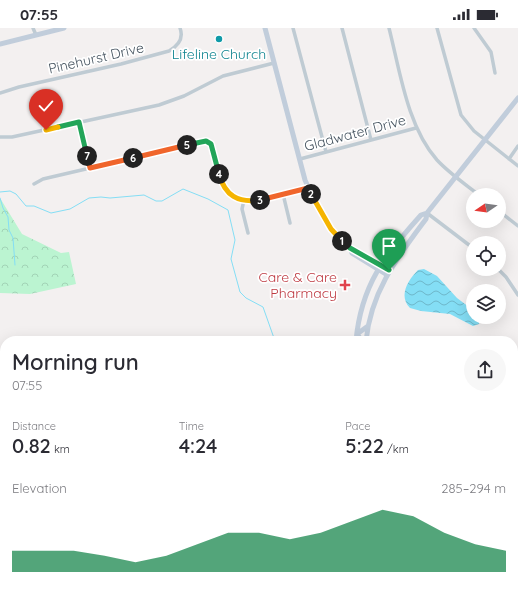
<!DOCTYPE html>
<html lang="en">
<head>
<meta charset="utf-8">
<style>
	:root { --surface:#fff; --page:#f7f7f7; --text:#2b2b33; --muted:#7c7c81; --accent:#0b8043 }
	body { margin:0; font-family:Quicksand,sans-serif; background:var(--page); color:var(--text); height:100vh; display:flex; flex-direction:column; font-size:15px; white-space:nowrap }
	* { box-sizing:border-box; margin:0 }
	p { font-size:13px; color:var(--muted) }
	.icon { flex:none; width:22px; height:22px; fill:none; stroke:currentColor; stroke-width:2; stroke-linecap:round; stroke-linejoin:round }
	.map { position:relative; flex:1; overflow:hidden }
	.details { position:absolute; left:0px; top:308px; width:518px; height:256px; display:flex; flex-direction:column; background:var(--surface); border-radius:16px 16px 0 0; box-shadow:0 4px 16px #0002 }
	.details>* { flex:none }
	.needle { width:26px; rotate:257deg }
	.tools { position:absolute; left:466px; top:160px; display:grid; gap:8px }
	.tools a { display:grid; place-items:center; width:40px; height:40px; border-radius:50%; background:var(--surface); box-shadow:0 4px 16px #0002; font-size:20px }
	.pin { position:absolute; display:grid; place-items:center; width:34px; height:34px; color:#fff; margin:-41px -17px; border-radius:50% 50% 50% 0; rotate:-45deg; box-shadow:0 0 4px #0007 }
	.pin .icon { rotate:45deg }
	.km { position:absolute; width:20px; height:20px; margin:-10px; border-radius:50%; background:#222; color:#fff; font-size:11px; line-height:20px; text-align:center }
	.round { display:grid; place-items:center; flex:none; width:42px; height:42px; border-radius:21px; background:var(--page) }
	.summary { display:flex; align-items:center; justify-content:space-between; height:68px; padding:0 12px }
	h1 { font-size:22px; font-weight:600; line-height:30px }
	.stats { display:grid; grid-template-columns:repeat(3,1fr); gap:6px; height:68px; padding:4px 12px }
	.stats div { display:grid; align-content:center }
	.stats b { font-size:20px; font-weight:600 }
	.stats small { font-size:11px; font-weight:400 }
	.stats p { font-size:11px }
	.chart { height:112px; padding:8px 12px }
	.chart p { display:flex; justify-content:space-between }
	.chart svg { width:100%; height:72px; margin-top:4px; fill:var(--accent); opacity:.7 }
	.status { display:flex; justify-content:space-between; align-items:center; height:28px; padding:0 20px; background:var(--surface); direction:ltr }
	.status svg { height:11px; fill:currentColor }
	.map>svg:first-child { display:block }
	.cemetery { fill:url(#cemetery-stones) }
	.park { fill:url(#park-crowns) }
	.water { fill:url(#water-waves) }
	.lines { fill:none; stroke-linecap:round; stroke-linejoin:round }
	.stream { stroke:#84def5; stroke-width:1 }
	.street { stroke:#bfcbd3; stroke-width:3.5 }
	.secondary { stroke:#c1cddb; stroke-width:5 }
	.split-1-casing { stroke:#fff; stroke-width:8 }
	.split-2-casing { stroke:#fff; stroke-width:8 }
	.split-3-casing { stroke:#fff; stroke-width:8 }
	.split-4-casing { stroke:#fff; stroke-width:8 }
	.split-5-casing { stroke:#fff; stroke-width:8 }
	.split-6-casing { stroke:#fff; stroke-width:8 }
	.split-7-casing { stroke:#fff; stroke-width:8 }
	.split-8-casing { stroke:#fff; stroke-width:8 }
	.split-9-casing { stroke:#fff; stroke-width:8 }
	.split-1 { stroke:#22a559; stroke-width:5 }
	.split-2 { stroke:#f5b400; stroke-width:5 }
	.split-3 { stroke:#f0652b; stroke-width:5 }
	.split-4 { stroke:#f5b400; stroke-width:5 }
	.split-5 { stroke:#22a559; stroke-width:5 }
	.split-6 { stroke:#f0652b; stroke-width:5 }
	.split-7 { stroke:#f0652b; stroke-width:5 }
	.split-8 { stroke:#22a559; stroke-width:5 }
	.split-9 { stroke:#f5b400; stroke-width:5 }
	.culture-dot { fill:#0f9aa8; stroke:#fff; stroke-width:1.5 }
	.health-dot { fill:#e0444e; stroke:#fff; stroke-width:1.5 }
	.labels { text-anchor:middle; stroke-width:3.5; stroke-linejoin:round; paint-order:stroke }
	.culture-label { font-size:14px; fill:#0d838f; stroke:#fff }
	.street-label { font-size:14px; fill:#465460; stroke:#fff }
	.health-label { font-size:14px; fill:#be3a42; stroke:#fff; text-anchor:end }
</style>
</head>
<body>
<div class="status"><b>07:55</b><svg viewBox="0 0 49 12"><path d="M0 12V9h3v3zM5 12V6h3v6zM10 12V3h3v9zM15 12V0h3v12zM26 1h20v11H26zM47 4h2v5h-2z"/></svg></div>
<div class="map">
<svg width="518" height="564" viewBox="0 0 518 564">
	<defs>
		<pattern id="cemetery-stones" width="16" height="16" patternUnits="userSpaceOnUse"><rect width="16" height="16" fill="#bbf4d1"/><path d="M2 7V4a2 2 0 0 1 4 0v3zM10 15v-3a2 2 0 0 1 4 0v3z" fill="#a2d3b6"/></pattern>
		<pattern id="park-crowns" width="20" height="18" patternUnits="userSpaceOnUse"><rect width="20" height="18" fill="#bbf4d1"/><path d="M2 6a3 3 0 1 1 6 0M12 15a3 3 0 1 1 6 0" fill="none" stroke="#a2d3b6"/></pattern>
		<pattern id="water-waves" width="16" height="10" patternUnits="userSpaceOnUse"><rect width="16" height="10" fill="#84def5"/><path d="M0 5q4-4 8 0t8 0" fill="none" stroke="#6eb7ca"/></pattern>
	</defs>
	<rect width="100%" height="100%" fill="#f3f0f0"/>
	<path class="cemetery" d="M5 485V559H21L22 564H0V486Z"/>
	<path class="park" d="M0 170 22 206 61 225 69 224 76 256 30 266 0 265Z"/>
	<path class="water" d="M424 241 437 248 457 270 473 282V289L480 290 479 296 473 298 450 286 421 283 410 280C398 268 408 252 418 242Z
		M133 559H158L150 564H129Z"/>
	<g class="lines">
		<path class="stream" d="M0 164 10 163 16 166 26 178H34L51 185 70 181 89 170 101 169 110 170 144 167 156 173H162L183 161 208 171 228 182 235 212 231 231 240 264 246 270 263 279 275 313
			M0 170 3 180 8 189 9 202 13 210 15 237
			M171 560 174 564
			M151 564 171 559"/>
		<path class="street" d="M33 0 36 7
			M293 0 326 124
			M342 0 371 112
			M389 0C400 43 407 98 437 132 449 145 465 156 479 167
			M437 0 461 87 474 103 518 138
			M474 0 491 24 495 45
			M0 65 19 59 121 36 169 23C178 18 184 11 180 0
			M79 94 90 140
			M0 109H12L159 77 184 68 223 48 274 35
			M300 131 416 100
			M509 131 518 118
			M34 156 43 151 206 113 211 116C219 144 217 166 249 174L308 160
			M283 166 290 195
			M244 172 242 181 248 205
			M499 183 518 198
			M427 185 473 220
			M498 241 506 249 518 267
			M513 465 518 464
			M513 508 518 507
			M513 555 518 554
			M460 559 461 564
			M470 564 494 559"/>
		<path class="secondary" d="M265 0 305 152 316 177 331 201 344 215 389 242
			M0 16 64 0
			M350 220 352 225 386 246
			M356 313C361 257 385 227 421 187L427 185
			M362 313 357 306 368 298
			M366 313C371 263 397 230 426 191L427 185 518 70
			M513 358H518
			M513 363 518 361
			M0 475 5 474
			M402 559 403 564
			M413 559 415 564"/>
	</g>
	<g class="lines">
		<defs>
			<path id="split-1" d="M342 213 350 220 389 242"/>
			<path id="split-2" d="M311 166 331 201 342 213"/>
			<path id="split-3" d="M260 172 308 160 311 166"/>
			<path id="split-4" d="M219 146C225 168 238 175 260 172"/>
			<path id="split-5" d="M187 117 206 113 211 116 219 146"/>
			<path id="split-6" d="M133 130 187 117"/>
			<path id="split-7" d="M87 128 90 140 133 130"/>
			<path id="split-8" d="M58 99 79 94 87 128"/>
			<path id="split-9" d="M46 102 58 99"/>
		</defs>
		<use href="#split-1" class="split-1-casing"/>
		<use href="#split-2" class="split-2-casing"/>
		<use href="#split-3" class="split-3-casing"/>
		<use href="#split-4" class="split-4-casing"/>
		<use href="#split-5" class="split-5-casing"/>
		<use href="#split-6" class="split-6-casing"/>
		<use href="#split-7" class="split-7-casing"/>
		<use href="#split-8" class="split-8-casing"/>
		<use href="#split-9" class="split-9-casing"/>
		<use href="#split-1" class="split-1"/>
		<use href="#split-2" class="split-2"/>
		<use href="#split-3" class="split-3"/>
		<use href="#split-4" class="split-4"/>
		<use href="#split-5" class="split-5"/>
		<use href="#split-6" class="split-6"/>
		<use href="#split-7" class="split-7"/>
		<use href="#split-8" class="split-8"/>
		<use href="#split-9" class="split-9"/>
	</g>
	<circle class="culture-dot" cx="219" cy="11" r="4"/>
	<path class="health-dot" d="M343 251h4v4h4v4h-4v4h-4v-4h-4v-4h4z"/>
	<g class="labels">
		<g class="culture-label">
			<text x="219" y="31">Lifeline Church</text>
		</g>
		<g class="street-label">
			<text transform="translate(96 30) rotate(-13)" y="5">Pinehurst Drive</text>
			<text transform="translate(355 105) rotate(-15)" y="5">Gladwater Drive</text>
		</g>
		<g class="health-label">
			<text x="337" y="254">Care &amp; Care<tspan x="337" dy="16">Pharmacy</tspan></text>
		</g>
	</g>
</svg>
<div class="tools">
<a><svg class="needle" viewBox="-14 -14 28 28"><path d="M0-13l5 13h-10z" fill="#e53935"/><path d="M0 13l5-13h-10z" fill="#7c7c81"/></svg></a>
<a><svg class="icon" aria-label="locate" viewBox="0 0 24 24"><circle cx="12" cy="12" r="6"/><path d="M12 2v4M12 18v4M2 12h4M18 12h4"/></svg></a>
<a><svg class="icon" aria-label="layers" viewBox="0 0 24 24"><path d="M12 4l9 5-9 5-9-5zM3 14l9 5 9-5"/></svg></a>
</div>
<div class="pin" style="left:389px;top:242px;background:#1e9e55"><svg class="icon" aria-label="arrive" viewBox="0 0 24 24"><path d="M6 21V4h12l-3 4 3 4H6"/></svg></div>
<div class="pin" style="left:46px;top:102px;background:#d93025"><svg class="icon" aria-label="check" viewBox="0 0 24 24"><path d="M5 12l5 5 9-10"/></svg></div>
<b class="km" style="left:342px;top:213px">1</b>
<b class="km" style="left:311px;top:166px">2</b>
<b class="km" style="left:260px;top:172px">3</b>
<b class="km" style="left:219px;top:146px">4</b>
<b class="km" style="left:187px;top:117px">5</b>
<b class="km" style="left:133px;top:130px">6</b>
<b class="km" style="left:87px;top:128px">7</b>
<section class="details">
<div class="summary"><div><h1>Morning run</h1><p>07:55</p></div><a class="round"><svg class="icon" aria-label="share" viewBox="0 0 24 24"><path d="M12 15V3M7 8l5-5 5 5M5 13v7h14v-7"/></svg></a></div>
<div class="stats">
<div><p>Distance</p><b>0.82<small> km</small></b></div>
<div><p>Time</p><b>4:24</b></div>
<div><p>Pace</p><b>5:22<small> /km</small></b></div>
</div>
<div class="chart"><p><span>Elevation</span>285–294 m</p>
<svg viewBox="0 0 160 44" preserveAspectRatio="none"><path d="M0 44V31L10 31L20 31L30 34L40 38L50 34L60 27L70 20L80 20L90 24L100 20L110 13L120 6L130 10L140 20L150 27L160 31V44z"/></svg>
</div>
</section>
</div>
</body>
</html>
